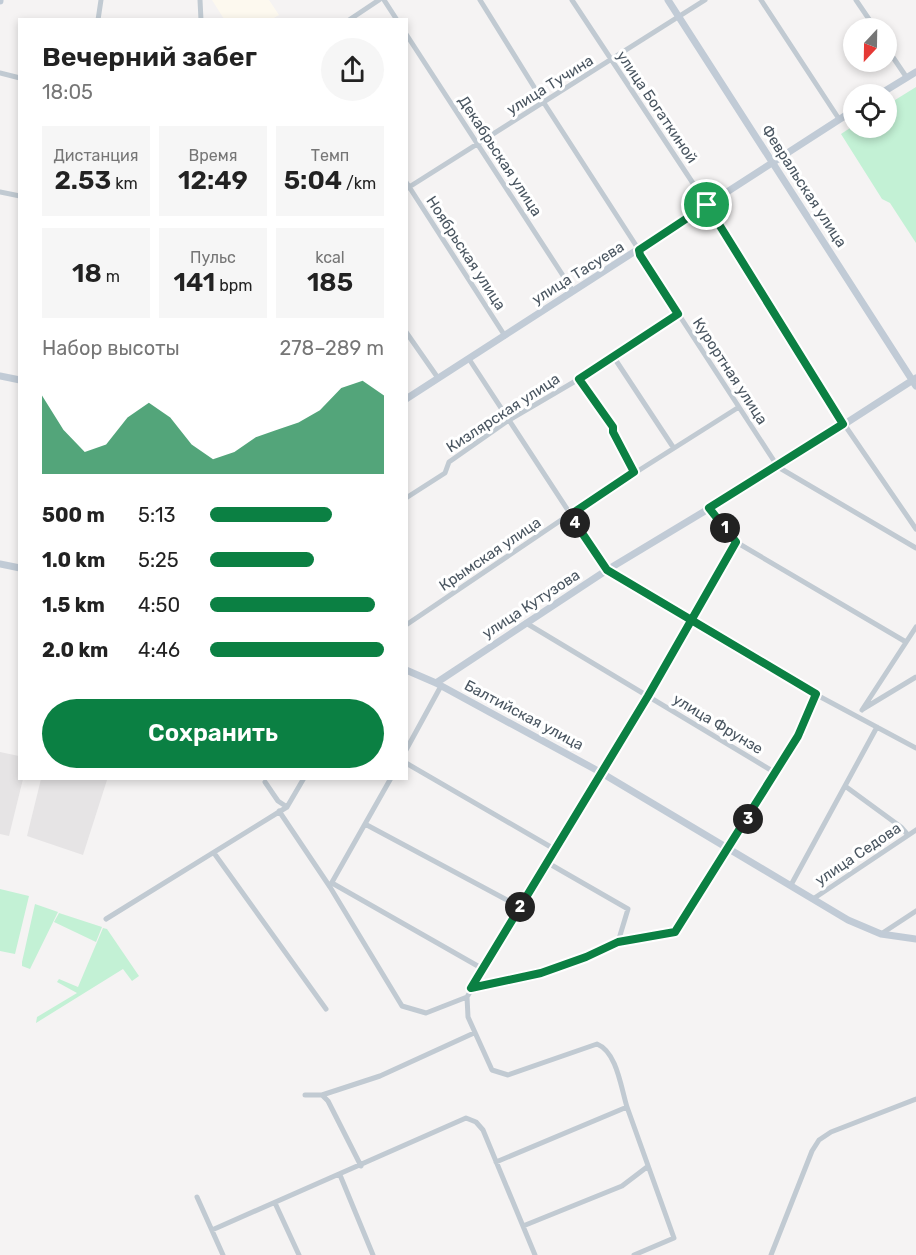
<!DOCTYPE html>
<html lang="ru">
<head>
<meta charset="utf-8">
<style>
	:root { --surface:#fff; --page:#f6f6f6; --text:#222; --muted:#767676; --accent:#0b8043 }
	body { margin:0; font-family:Rubik,sans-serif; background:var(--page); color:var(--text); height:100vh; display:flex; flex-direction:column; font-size:22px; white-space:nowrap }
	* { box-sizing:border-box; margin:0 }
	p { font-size:20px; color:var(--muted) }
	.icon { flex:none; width:33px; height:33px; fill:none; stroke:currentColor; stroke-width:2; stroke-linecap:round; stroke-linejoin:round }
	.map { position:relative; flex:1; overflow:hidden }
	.drawer { position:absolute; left:18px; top:18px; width:390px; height:762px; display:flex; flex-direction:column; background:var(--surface); border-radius:0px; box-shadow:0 3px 9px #0003 }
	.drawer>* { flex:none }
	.needle { width:39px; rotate:202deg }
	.controls { position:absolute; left:843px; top:18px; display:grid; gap:12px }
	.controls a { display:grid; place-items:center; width:54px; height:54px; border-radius:50%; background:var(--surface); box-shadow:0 3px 9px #0003; font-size:30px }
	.pin { position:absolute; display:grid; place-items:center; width:51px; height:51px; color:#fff; margin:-26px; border:3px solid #fff; border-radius:50%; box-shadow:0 2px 6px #0007 }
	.km { position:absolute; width:30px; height:30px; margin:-15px; border-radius:50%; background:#222; color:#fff; font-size:16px; line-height:30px; text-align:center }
	.round { display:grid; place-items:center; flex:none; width:63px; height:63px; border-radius:32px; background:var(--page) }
	.overview { display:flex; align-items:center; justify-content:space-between; height:102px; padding:0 24px }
	h1 { font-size:27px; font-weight:600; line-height:45px }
	.stats { display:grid; grid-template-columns:repeat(3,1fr); gap:9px; height:102px; padding:6px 24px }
	.stats div { display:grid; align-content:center; border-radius:0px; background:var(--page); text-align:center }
	.stats b { font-size:26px; font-weight:600 }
	.stats small { font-size:16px; font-weight:400 }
	.stats p { font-size:16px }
	.chart { height:168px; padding:12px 24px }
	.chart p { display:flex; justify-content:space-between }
	.chart svg { width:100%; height:108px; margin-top:6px; fill:var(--accent); opacity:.7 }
	.primary-button { display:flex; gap:12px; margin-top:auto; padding:12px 24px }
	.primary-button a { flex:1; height:69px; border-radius:36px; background:var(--accent); color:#fff; font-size:24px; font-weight:600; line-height:69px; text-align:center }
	ul { padding:0 24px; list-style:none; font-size:20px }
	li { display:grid; grid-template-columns:96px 72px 1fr; align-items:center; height:45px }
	li i { height:15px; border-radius:8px; background:var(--accent) }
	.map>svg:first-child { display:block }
	.commercial { fill:#fdf9ef }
	.education { fill:#e6e4e5 }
	.green { fill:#c3f1d5 }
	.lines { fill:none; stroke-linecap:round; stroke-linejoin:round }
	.street { stroke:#c1cad2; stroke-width:5 }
	.secondary { stroke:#c1cbd6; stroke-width:7 }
	.route-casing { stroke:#fff; stroke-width:12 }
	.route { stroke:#0b8043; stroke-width:8 }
	.labels { text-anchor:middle; stroke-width:6; stroke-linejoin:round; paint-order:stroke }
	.street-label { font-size:15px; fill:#4a5661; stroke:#fff }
</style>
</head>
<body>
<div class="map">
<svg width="916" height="1255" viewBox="0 0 916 1255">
	<rect width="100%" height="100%" fill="#f5f3f3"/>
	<path class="commercial" d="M212 0H269L279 15 272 19H224Z"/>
	<path class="education" d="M0 752 19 756 20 778 23 779 9 836 0 834Z
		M102 779 107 780 83 855 27 836 41 779Z"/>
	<path class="green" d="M916 87V243L890 203 882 199 841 134 853 126 886 128 887 105Z
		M0 889 29 896 15 954 0 951Z
		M35 904 58 912 30 969 22 966V962Z
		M59 913 102 927 96 942 54 922Z
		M103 928 107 929 139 976 132 981 123 969 36 1023 37 1017 77 993 57 982 59 979 78 987Z"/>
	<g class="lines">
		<path class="street" d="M200 0 201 20
			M384 0 397 20
			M480 0 544 103 639 250 640 255 778 467 916 548
			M572 0 710 209 844 424 916 529
			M761 0 839 119
			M856 0 875 28
			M98 20 101 0
			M349 20 379 0
			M406 34 573 291
			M886 47 907 78
			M0 73 20 78
			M406 182 505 336
			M406 189 705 0
			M0 192 20 196
			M406 332 438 378
			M613 356 673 447
			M469 359 607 570 815 694 916 748
			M579 379 613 427V432L634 472
			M406 498 445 473 449 462 509 420 579 379 678 314
			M709 508 736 542 906 642
			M526 623 774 772
			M406 625 573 512 739 407
			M863 709 916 677
			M862 710 916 627
			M406 750 441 686
			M406 763 556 850
			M265 782 278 801 287 807
			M845 786 901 827 908 835
			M279 811 330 887 402 1006 426 1013 467 997
			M365 824 520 907
			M214 853 326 1009
			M548 863 628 909 618 942
			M332 883 483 969
			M331 884 391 778
			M791 885 877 727
			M813 899 916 830
			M106 919 287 807 304 778
			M881 934 916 911
			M470 988 541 973 586 957 618 942 675 932 798 736 815 694
			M305 1095H322L328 1101 361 1166
			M322 1095 380 1076 474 1033
			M627 1107 674 1238 634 1255
			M496 1162 627 1107C621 1088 617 1052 597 1044L508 1075 492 1070 468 1017 467 997 648 696 736 542
			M340 1175 373 1255
			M197 1197 223 1255
			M275 1203 299 1255
			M523 1226 622 1186 647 1167
			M212 1230 466 1118 476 1122 483 1130 535 1255
			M771 1255 812 1151 819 1140 831 1132 916 1099"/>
		<path class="secondary" d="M668 0 916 386
			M0 1V0
			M880 94 916 72
			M0 376 20 380
			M406 399 854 110
			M0 564 20 568
			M406 670 436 683 600 772 848 920 881 934 916 939
			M436 683 607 570 778 467 916 378"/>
	</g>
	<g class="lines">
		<defs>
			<path id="route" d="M707 205 843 424 709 508 736 542 648 696 471 988 541 973 586 957 618 942 675 932 798 736 816 694 607 570 570 515 634 472 613 432V427L579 379 678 314 640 255 639 250 707 205"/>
		</defs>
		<use href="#route" class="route-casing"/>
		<use href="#route" class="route"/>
	</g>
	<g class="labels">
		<g class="street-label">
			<text transform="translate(550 85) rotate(-32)" y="5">улица Тучина</text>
			<text transform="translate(657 107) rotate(56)" y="5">улица Богаткиной</text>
			<text transform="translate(500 156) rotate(57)" y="5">Декабрьская улица</text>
			<text transform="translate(804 186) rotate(57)" y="5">Февральская улица</text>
			<text transform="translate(466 253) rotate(57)" y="5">Ноябрьская улица</text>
			<text transform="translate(578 273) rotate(-32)" y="5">улица Тасуева</text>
			<text transform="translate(730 371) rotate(57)" y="5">Курортная улица</text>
			<text transform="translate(503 413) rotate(-33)" y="5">Кизлярская улица</text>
			<text transform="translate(490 554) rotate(-34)" y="5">Крымская улица</text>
			<text transform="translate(531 604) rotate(-33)" y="5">улица Кутузова</text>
			<text transform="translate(524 715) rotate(28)" y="5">Балтийская улица</text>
			<text transform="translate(718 724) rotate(31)" y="5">улица Фрунзе</text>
			<text transform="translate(858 854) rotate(-34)" y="5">улица Седова</text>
		</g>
	</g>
</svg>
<div class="controls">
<a><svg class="needle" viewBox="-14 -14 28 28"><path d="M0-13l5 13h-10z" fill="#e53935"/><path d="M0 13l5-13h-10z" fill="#767676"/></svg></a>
<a><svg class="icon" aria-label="locate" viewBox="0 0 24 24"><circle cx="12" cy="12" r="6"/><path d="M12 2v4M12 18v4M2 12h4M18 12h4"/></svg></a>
</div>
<div class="pin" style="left:707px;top:205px;background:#1e9e55"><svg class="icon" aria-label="arrive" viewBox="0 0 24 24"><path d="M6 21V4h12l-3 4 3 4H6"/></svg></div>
<b class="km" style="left:725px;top:528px">1</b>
<b class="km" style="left:520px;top:907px">2</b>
<b class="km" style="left:748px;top:819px">3</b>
<b class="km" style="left:575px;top:523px">4</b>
<section class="drawer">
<div class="overview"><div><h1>Вечерний забег</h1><p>18:05</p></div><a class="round"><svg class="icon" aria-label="share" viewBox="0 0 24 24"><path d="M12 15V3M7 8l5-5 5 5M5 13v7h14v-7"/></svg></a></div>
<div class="stats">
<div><p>Дистанция</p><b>2.53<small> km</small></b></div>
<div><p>Время</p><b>12:49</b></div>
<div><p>Темп</p><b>5:04<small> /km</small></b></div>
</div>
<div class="stats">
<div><b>18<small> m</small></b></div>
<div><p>Пульс</p><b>141<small> bpm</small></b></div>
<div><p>kcal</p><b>185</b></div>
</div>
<div class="chart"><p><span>Набор высоты</span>278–289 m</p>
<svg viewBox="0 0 160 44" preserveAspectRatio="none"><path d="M0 44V12L10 26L20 35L30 32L40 21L50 15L60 21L70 32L80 38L90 35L100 29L110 26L120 23L130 18L140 9L150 6L160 12V44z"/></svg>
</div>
<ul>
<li><b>500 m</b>5:13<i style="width:70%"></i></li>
<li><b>1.0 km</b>5:25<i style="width:60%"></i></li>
<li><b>1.5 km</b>4:50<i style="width:95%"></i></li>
<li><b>2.0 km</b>4:46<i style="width:100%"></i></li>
</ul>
<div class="primary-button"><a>Сохранить</a></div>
</section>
</div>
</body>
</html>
